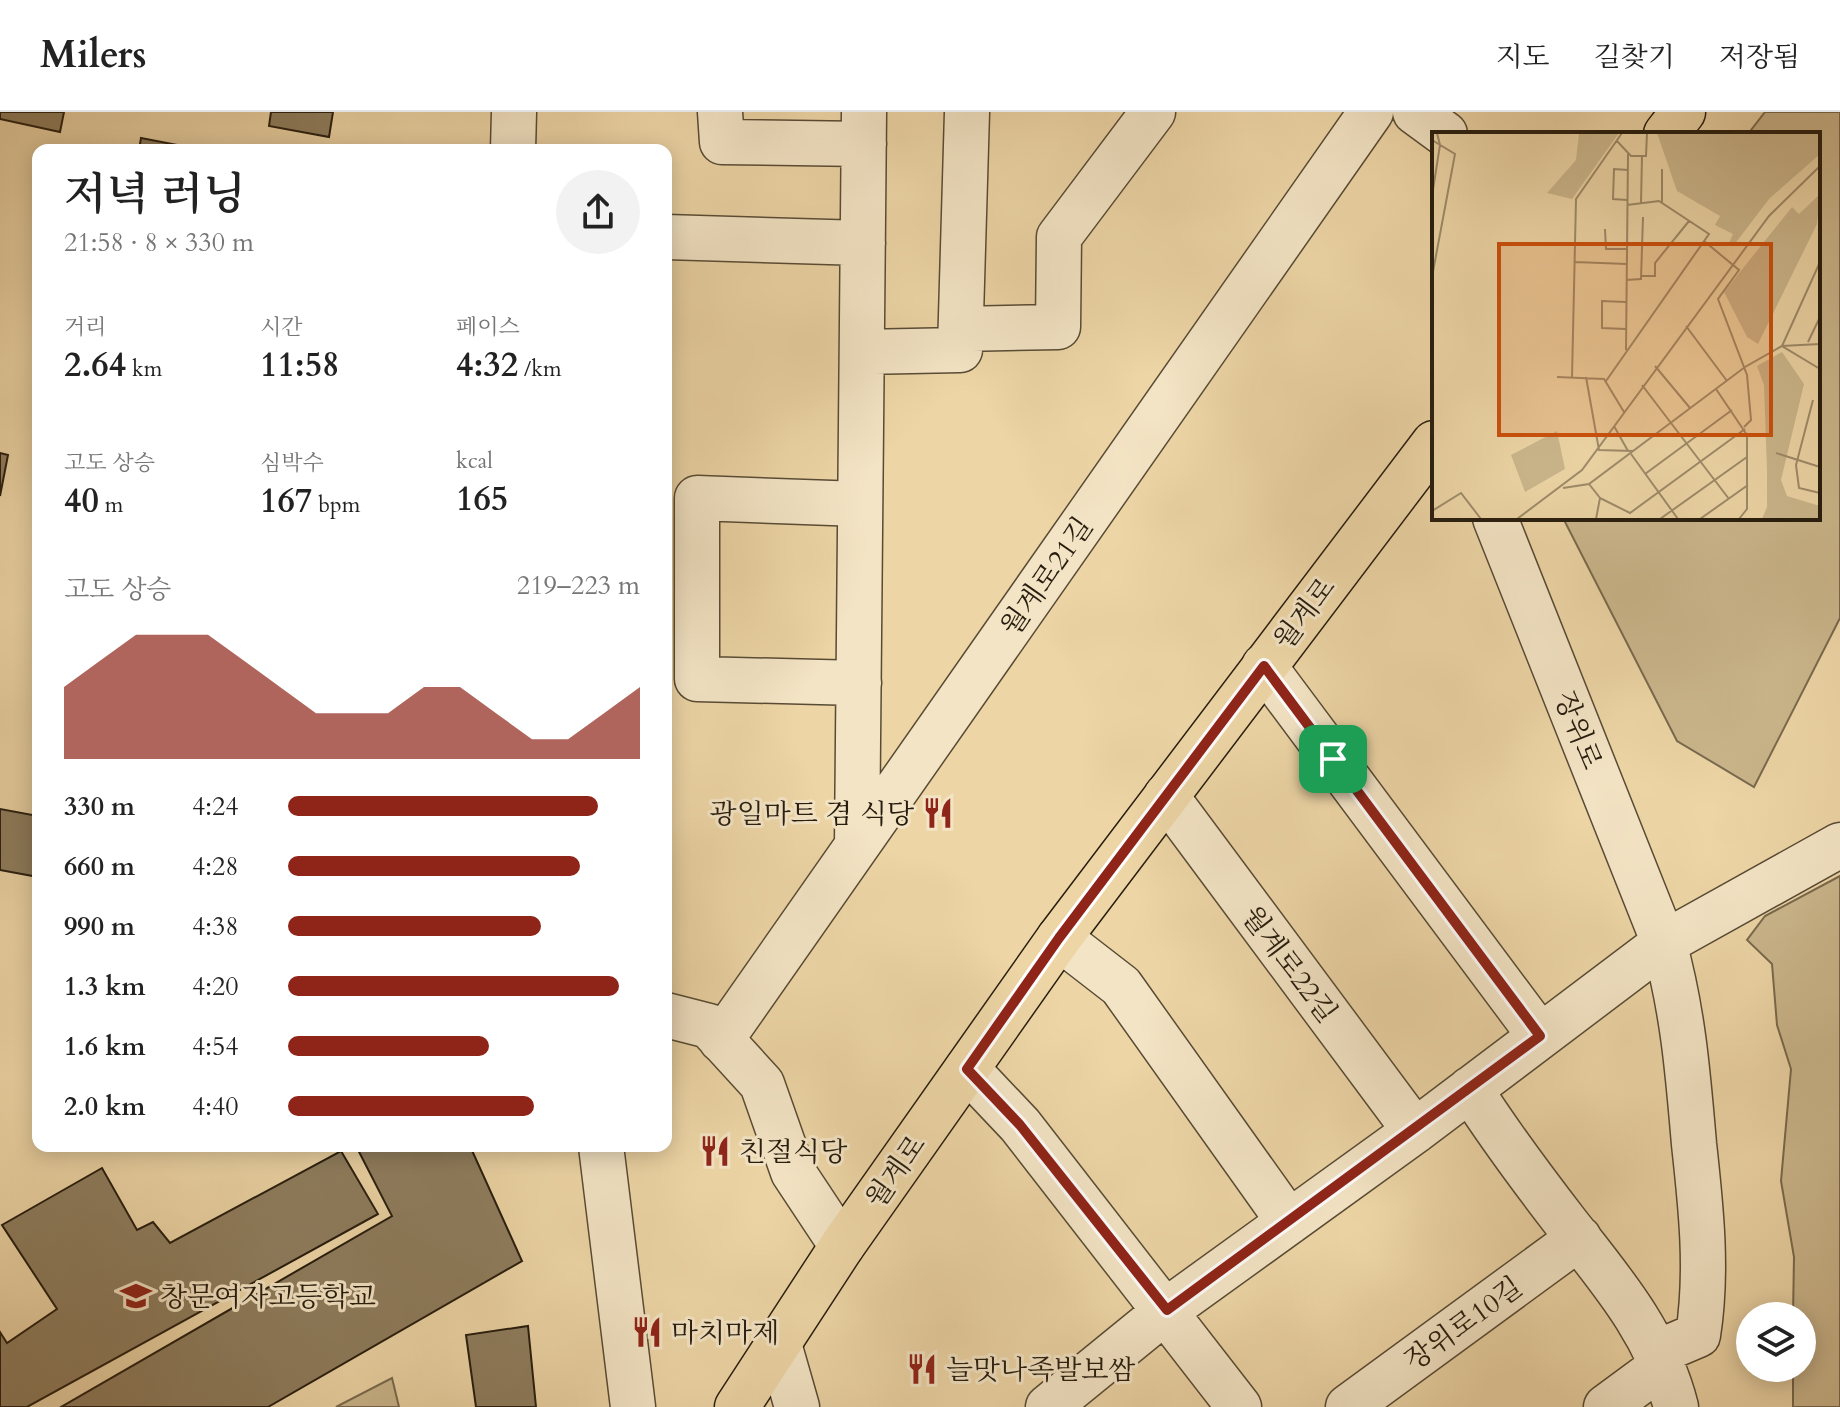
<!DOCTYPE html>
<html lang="ko">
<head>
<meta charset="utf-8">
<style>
	:root { --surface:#fff; --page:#f2f2f2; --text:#222; --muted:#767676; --line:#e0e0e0; --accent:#8f2418 }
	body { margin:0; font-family:Cardo,"Noto Serif KR",serif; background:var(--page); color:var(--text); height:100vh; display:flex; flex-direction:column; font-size:30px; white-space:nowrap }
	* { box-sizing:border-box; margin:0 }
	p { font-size:26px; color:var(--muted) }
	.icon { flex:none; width:44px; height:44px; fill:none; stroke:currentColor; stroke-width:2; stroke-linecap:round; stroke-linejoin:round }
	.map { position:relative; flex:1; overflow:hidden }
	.side { position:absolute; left:32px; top:32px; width:640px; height:1008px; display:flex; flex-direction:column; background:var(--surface); border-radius:16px; box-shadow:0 4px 20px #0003 }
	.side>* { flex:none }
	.buttons { position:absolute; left:1736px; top:1190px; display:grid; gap:16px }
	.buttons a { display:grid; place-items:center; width:80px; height:80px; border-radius:50%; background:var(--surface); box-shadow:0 4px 20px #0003; font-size:40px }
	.pin { position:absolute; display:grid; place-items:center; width:68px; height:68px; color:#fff; margin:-34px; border-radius:16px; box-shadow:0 4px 12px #0006 }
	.round { display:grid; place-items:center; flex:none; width:84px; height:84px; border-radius:42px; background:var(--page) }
	.headline { display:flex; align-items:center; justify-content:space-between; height:136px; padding:0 32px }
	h1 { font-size:44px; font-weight:600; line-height:60px }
	.figures { display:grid; grid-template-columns:repeat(3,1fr); gap:12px; height:136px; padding:8px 32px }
	.figures div { display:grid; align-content:center }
	.figures b { font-size:34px; font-weight:600 }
	.figures small { font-size:22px; font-weight:400 }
	.figures p { font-size:22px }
	.chart { height:224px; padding:16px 32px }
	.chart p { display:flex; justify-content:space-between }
	.chart svg { width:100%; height:144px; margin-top:8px; fill:var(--accent); opacity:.7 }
	ul { padding:0 32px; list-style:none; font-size:26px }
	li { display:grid; grid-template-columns:128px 96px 1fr; align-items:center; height:60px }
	li i { height:20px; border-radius:10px; background:var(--accent) }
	header { display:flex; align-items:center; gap:48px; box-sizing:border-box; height:112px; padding:0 40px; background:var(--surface); border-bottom:2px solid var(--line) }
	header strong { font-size:38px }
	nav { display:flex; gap:44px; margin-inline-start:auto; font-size:28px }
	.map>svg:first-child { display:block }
	.green { fill:#cbb68c; stroke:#796a4e; stroke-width:2 }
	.building { fill:#8e7d5e; stroke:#271d0f; stroke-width:2 }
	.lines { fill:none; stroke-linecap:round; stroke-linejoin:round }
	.minor-casing { stroke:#584b35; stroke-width:47 }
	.major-casing { stroke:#271d0f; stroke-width:47 }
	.minor { stroke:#f3e4c5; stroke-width:44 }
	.major { stroke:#edd5a6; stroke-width:44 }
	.route-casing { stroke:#fff; stroke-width:16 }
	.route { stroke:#8f2418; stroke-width:10 }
	.labels { text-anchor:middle; stroke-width:6; stroke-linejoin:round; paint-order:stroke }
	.street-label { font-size:28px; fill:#271d0f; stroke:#f3e4c5 }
	.poi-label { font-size:28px; fill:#271d0f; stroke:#f3e4c5; text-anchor:start }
	.inset-road { fill:none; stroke:#9e8b6a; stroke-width:2 }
	.view { fill:#cb500c; fill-opacity:0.15; stroke:#cb500c; stroke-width:4 }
	.inset-edge { fill:none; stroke:#271d0f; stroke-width:4 }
</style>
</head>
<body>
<header>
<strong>Milers</strong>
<nav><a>지도</a><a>길찾기</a><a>저장됨</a></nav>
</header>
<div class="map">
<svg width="1840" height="1295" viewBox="0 0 1840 1295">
	<rect width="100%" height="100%" fill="#edd5a6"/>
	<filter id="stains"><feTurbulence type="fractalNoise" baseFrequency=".0025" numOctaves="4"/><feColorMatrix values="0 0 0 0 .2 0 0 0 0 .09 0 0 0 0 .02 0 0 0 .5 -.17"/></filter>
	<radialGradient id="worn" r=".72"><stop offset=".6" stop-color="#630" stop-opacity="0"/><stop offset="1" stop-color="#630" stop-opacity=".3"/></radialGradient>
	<path class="green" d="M1765 0H1840V506L1754 675 1677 629 1563 406H1818V22H1748Z
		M1840 764V1295H1793V1256H1802V1204H1793L1794 1145 1781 1069 1791 957 1777 913 1772 852 1747 828 1765 804Z
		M392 1266 399 1295H336Z"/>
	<path class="building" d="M0 0H64L60 20 0 7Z
		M271 0H333L329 25 269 14Z
		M141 26 203 38H139Z
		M0 341 8 343 0 384Z
		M0 697 38 704V765L0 758Z
		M356 1034H470L522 1149 268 1295H61L392 1104Z
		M341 1039 378 1102 27 1295H0V1220L7 1231 57 1197 2 1113 102 1056 137 1118 153 1110 170 1131Z
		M528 1214 536 1295H476L466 1223Z"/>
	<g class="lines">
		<defs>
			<path id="minor" d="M720 0 722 30 864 32
				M1415 0 1445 22
				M513 38 514 0
				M666 125 863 131
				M961 217 1058 215 1059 125 1153 0
				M862 240 960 238 967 0
				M1495 406 1664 831C1683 899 1688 962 1694 1032 1701 1095 1708 1160 1698 1223L1658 1240
				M1264 554 1540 924
				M859 571 697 567V386L860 392
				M1166 684 1415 1019
				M857 733 864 0
				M1059 826 1121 874 1289 1110
				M666 903 709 914 762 972 793 1060 842 1134
				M721 928 1371 0
				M967 957 1020 1013 1239 1295
				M1470 977C1500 1024 1533 1068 1567 1112 1612 1169 1658 1223 1676 1295
				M601 1034 633 1295
				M779 1232 797 1295
				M1048 1295 1167 1198 1415 1019 1664 831 1840 733
				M1348 1295 1579 1126
				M1606 1295 1663 1253"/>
			<path id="major" d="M1666 22 1683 0
				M737 1295 842 1134 1059 826 1434 331"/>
		</defs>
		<use href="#minor" class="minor-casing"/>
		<use href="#major" class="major-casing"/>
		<use href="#minor" class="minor"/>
		<use href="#major" class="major"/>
	</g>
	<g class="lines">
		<defs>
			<path id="route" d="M1264 554 1540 924 1167 1198 1020 1013 967 957 1059 826Z"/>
		</defs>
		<use href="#route" class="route-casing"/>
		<use href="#route" class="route"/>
	</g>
	<defs>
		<symbol id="restaurant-bare" viewBox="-9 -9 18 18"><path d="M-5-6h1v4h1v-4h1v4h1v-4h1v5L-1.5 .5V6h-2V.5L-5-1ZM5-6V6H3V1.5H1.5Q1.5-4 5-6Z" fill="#8f2418" stroke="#f3e4c5" stroke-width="2.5" paint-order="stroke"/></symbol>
		<symbol id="school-bare" viewBox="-9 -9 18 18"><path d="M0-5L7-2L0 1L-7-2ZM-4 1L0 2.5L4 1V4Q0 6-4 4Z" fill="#8f2418" stroke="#f3e4c5" stroke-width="2.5" paint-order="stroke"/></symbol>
	</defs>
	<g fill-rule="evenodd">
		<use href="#restaurant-bare" x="916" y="679" width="44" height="44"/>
		<use href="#restaurant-bare" x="693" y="1017" width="44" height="44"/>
		<use href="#school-bare" x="114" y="1162" width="44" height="44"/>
		<use href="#restaurant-bare" x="625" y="1198" width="44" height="44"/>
		<use href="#restaurant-bare" x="900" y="1235" width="44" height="44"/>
	</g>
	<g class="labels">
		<g class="street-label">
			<text transform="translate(1046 464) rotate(-55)" y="10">월계로21길</text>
			<text transform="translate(1304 501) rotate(-53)" y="10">월계로</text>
			<text transform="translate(1579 618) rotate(68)" y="10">장위로</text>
			<text transform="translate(1290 852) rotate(53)" y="10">월계로22길</text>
			<text transform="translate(895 1059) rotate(-55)" y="10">월계로</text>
			<text transform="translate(1463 1211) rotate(-36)" y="10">장위로10길</text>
		</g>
		<g class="poi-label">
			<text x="914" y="711" text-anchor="end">광일마트 겸 식당</text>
			<text x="739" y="1049">친절식당</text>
			<text x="160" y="1194">창문여자고등학교</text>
			<text x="671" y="1230">마치마제</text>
			<text x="946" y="1267">늘맛나족발보쌈</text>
		</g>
	</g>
	<g transform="translate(1432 20)">
		<rect width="388" height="388" fill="#edd5a6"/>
		<path d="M147 1H187L140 67 115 61 144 28ZM225 1H388V22L337 67 302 113 297 111 301 102 283 93 288 84 245 59ZM388 62 385 92 326 212 315 205 292 160 360 75 367 82ZM350 220 372 252 349 348 355 364 388 374V387H330L335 375V339L332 253 325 234ZM125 299 133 337 93 360 79 323Z" fill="#cbb68c"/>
		<path class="inset-road" d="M0 8 23 22 0 145M184 8 199 24H214L215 1M0 64 8 13 5 1M195 68 181 67 182 37 196 38M230 70V37M209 71 210 24M173 97 174 117H195M272 109 307 138 286 167 315 243 319 288 312 295M143 130 195 132M388 130 350 214 388 237M209 144H223V131L257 89M194 148 209 147 211 85M254 194 295 249M194 197 170 196V169L194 170M376 210 388 185M194 218 196 22M223 234 258 276M125 245 172 247 192 280M154 245 167 318 201 319M140 246 144 67 190 1M174 249 277 102 227 69 195 73M210 253 297 367M284 257 315 303V377L307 387M381 268 364 333 367 356 388 361M182 294 196 319M344 321 388 335M199 322 246 387M213 342 300 278M157 352 168 366 164 387M131 356 157 352 313 235 350 214 388 212M168 366 198 381 313 297M0 379 29 361 49 387M85 387 150 338 337 84 388 34M228 387 315 325M268 387 316 353"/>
		<path class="view" d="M67 112H339V303H67Z"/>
		<rect width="388" height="388" class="inset-edge"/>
	</g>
	<rect width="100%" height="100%" filter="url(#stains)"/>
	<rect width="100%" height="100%" fill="url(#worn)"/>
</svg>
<div class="buttons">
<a><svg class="icon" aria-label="layers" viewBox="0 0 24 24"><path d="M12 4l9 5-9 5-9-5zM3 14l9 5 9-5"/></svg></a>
</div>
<div class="pin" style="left:1333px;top:647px;background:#1e9e55"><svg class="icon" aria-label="arrive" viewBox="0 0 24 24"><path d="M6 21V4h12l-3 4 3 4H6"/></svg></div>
<section class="side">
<div class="headline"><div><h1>저녁 러닝</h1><p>21:58 · 8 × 330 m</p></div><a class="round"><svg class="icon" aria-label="share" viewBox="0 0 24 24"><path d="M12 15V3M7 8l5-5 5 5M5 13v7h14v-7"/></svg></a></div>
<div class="figures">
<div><p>거리</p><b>2.64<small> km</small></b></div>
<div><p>시간</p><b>11:58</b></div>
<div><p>페이스</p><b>4:32<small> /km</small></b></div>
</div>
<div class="figures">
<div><p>고도 상승</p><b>40<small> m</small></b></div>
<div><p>심박수</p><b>167<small> bpm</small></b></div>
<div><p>kcal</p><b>165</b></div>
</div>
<div class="chart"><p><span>고도 상승</span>219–223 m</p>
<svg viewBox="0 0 160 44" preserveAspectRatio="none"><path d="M0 44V22L10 14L20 6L30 6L40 6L50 14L60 22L70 30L80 30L90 30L100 22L110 22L120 30L130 38L140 38L150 30L160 22V44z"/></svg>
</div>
<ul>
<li><b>330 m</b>4:24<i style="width:88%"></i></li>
<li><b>660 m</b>4:28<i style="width:83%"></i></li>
<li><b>990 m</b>4:38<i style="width:72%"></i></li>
<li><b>1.3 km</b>4:20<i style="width:94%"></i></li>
<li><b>1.6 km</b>4:54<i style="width:57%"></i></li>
<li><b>2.0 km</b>4:40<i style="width:70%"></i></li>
</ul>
</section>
</div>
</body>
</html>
